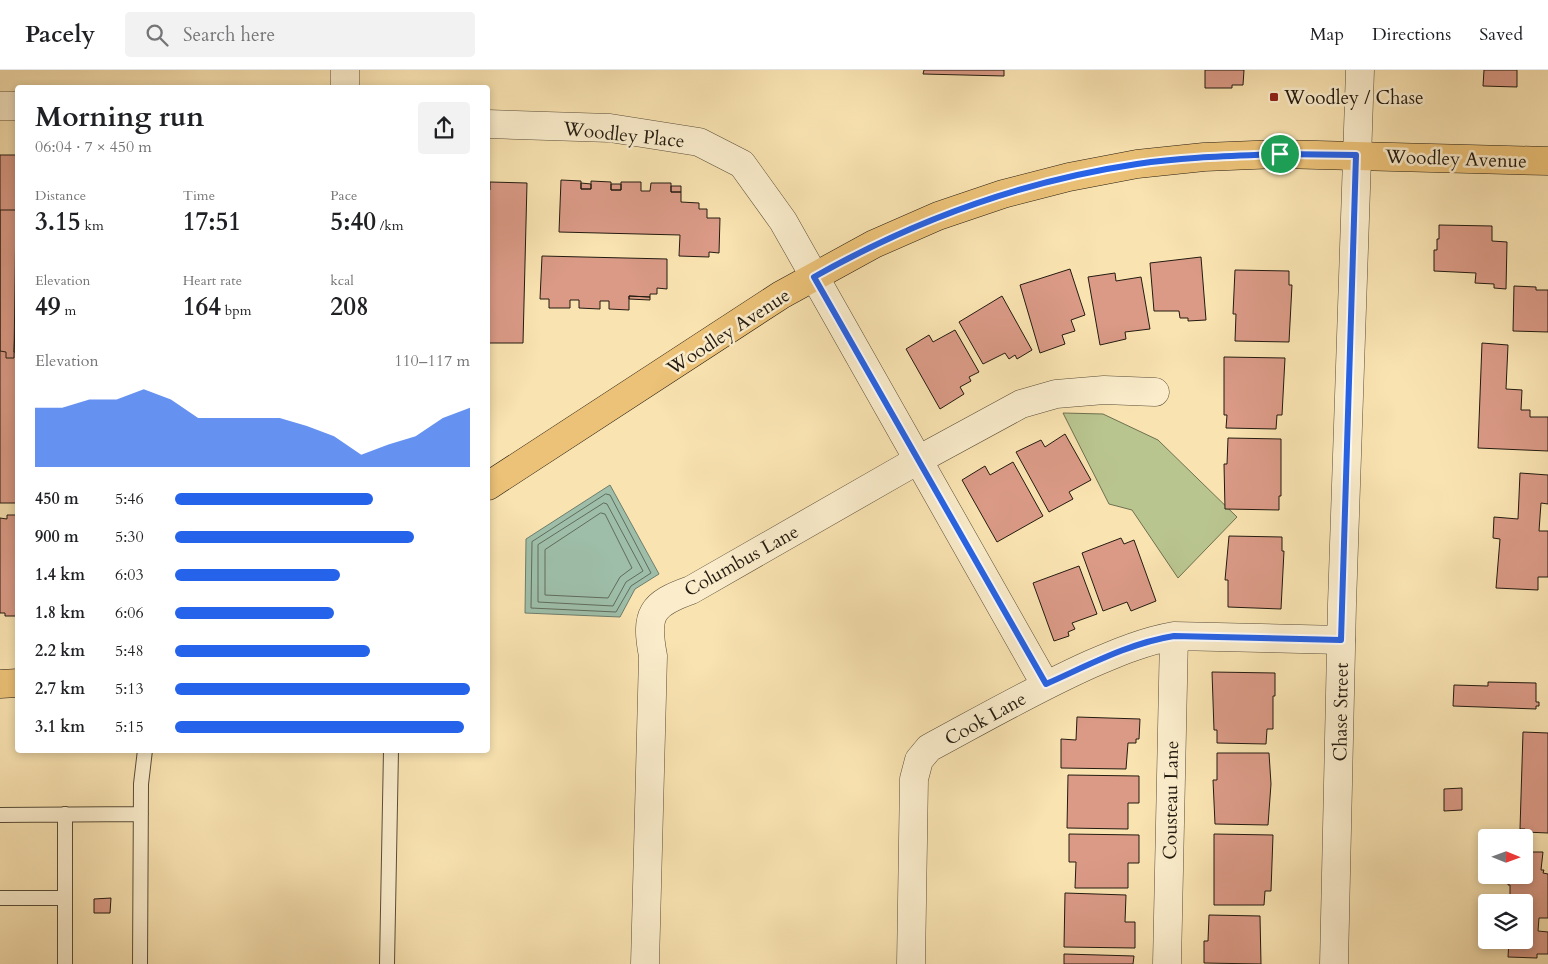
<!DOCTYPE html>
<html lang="en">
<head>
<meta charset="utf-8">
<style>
	:root { --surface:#fff; --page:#f2f2f2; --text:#202124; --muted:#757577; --line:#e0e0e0; --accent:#2563eb }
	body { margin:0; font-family:Cardo,serif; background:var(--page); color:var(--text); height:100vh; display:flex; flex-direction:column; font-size:19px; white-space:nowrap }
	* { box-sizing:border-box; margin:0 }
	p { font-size:16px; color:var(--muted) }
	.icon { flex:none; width:28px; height:28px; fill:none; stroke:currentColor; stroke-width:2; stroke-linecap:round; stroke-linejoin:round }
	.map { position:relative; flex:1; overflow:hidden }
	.side { position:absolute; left:15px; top:15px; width:475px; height:668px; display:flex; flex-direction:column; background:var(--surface); border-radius:5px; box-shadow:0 2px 8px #0003 }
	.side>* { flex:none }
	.needle { width:32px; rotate:91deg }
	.tools { position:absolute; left:1478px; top:759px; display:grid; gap:10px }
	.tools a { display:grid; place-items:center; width:55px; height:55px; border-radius:5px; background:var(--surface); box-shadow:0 2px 8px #0003; font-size:25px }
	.pin { position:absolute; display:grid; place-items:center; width:42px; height:42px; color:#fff; margin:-21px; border:2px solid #fff; border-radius:50%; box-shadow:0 1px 5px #0007 }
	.round { display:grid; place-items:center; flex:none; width:52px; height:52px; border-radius:5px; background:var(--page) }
	.head { display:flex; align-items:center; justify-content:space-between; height:85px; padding:0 20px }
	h1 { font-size:28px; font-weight:600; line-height:38px }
	.stats { display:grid; grid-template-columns:repeat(3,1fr); gap:8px; height:85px; padding:5px 20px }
	.stats div { display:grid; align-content:center }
	.stats b { font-size:25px; font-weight:600 }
	.stats small { font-size:14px; font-weight:400 }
	.stats p { font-size:14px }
	.chart { height:140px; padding:10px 20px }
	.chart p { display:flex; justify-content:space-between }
	.chart svg { width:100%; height:90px; margin-top:5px; fill:var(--accent); opacity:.7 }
	ul { padding:0 20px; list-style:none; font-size:16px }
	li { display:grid; grid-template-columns:80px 60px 1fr; align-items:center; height:38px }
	li i { height:12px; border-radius:6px; background:var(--accent) }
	header { display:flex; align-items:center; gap:30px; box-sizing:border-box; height:70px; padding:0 25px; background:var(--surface); border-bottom:1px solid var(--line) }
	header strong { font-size:24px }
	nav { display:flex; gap:28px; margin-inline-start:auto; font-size:18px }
	.search { width:350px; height:45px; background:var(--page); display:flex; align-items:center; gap:12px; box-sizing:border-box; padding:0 18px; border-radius:5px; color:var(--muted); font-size:19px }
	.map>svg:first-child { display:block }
	.green { fill:#b9c58f; stroke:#6e7050 }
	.water { fill:#9ebea9; stroke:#6d7d6c }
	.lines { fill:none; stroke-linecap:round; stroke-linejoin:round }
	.shore { stroke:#606c5c; stroke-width:1 }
	.building { fill:#da9a86; stroke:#231b10 }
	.service-casing { stroke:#584d38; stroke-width:16 }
	.minor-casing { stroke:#584d38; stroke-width:29 }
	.tertiary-casing { stroke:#584d38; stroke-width:29 }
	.primary-casing { stroke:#231b10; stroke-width:29 }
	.service { stroke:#fbedcc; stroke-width:14 }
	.minor { stroke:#fbedcc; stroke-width:28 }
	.tertiary { stroke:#fbedcc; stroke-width:28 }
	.primary { stroke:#ecc278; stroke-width:28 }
	.route-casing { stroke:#fff; stroke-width:10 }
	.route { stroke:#2563eb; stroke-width:6 }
	.poi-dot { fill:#8f2418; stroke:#fbedcc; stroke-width:2 }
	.labels { text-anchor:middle; stroke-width:5; stroke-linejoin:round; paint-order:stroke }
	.poi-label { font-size:19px; fill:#231b10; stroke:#fbedcc; text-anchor:start }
	.street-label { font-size:19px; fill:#231b10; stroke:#fbedcc }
</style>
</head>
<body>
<header>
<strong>Pacely</strong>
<div class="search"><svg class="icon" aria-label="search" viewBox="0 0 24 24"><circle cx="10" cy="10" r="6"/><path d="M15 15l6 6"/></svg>Search here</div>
<nav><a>Map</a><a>Directions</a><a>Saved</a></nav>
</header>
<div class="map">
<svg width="1548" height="894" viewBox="0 0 1548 894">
	<rect width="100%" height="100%" fill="#f9e3b1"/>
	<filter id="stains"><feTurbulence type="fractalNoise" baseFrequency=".004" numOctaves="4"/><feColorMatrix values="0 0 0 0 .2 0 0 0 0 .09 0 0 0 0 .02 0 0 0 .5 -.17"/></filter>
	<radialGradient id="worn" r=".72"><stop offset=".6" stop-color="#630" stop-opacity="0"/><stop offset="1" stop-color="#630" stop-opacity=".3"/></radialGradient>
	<path class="green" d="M1063 343 1103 344 1158 370 1237 447 1178 508 1132 440 1109 434Z"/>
	<path class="water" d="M610 415 659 504 635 519 620 547 525 543 526 469Z"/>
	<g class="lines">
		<path class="shore" d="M606 424 610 425 651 503 631 516 616 542 531 538 532 472Z
			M604 433 607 434 643 501 626 512 613 536 538 532V475Z
			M601 443 605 444 632 498 620 507 608 528 545 525V480Z"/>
	</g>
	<path class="building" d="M924 0H1004V6L923 4Z
		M1205 0H1244L1243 15H1232V18H1205Z
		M1484 0H1517V17L1483 16Z
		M0 85H18V259H15L14 282H18V433H0Z
		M561 110 581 111V119H591V111L611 112V120H621V112H641V121H650L651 113H671V122H681V132L699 133V139H707V148H720L719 183 709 182V187L679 186 680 165 559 162Z
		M490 112 527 113 523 273H488V120H490Z
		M581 113 591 114V119H581Z
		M611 114H621V120H611Z
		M671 116H681V122H671Z
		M0 140H16L14 288H6V282L0 281Z
		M1439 155 1492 156V171L1507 172 1506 219 1494 218V214L1475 213 1476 203 1434 201V180H1437V169H1439Z
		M542 186 667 189V219L657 218V224H650V227L629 226V240L609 239V231H600V239L579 238V230H570V238H549V229H540Z
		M1201 187 1206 250 1188 251V248H1180L1179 241H1154L1150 193Z
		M1070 199 1085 245 1071 250 1075 261 1062 265 1065 274 1040 283 1020 215Z
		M1235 200 1289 201V215H1292L1289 272 1235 271 1236 244H1233Z
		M1115 203 1116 211 1141 207 1150 259 1125 262 1126 269 1100 275 1088 207Z
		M1514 216 1536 217V220H1548V262L1513 261Z
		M629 226 650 227V230L629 229Z
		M1002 226 1032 280 1017 289 1015 285 1009 289 1005 283 983 294 959 252Z
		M955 260 979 302 969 307 971 311 960 317 964 324 940 339 906 279 929 265 933 272Z
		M1482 273 1508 275 1506 319 1522 320 1521 340H1530V347H1548V381L1478 378Z
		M1224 287 1285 288 1282 345H1277L1276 359 1226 358 1227 345H1224Z
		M1065 364 1091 410 1069 422 1073 429 1049 442 1016 382 1041 370 1045 377Z
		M1228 368 1281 369V426H1279V440L1225 439 1224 394H1227Z
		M1013 392 1043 446 997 472 962 410 985 396 990 405Z
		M1520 403 1548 405V434L1541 433 1539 461H1548V507H1538V520L1496 518 1500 469 1493 468 1494 447 1518 449Z
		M7 445H18V546H5V543H0V448L7 449Z
		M1229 466 1282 467V481H1284L1281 539 1228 537V510H1225Z
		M1121 468 1124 474 1134 470 1156 531 1131 541 1127 532 1103 541 1082 483Z
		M1079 496 1097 544 1072 553 1075 559 1068 562 1069 566 1054 571 1033 513Z
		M1212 602 1275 603V626H1273V659H1267L1266 674 1217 673V660H1214Z
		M1488 612 1536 613V632H1539V636H1536V639L1453 636 1454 615 1488 616Z
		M1077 647 1140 649 1139 669H1136V673H1128L1126 699 1061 698V669L1076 670Z
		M1523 662 1548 663V763L1525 762V759H1520Z
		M1217 683H1269L1271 714 1268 755 1215 754 1213 710H1217Z
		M1068 705 1139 706V733H1128V759L1067 758Z
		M1462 718V740L1444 741V719Z
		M1069 764 1139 765V793H1128V818H1075L1076 792H1069Z
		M1214 764 1273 765 1271 821H1265L1264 835H1214Z
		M1524 782H1543L1541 800H1544L1543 803 1548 804V848H1539L1538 861 1548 862V884H1537V888L1508 887 1509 870H1524V832H1510V815H1508V805H1524Z
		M1065 823 1126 825 1125 852H1135V878L1064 877Z
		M111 828 110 843H94V829Z
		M1209 845 1260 846 1261 894 1204 893V871H1208Z
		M1064 884 1134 886 1133 894H1064Z"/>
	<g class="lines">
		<defs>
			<path id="service" d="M65 744V894
				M0 745 141 744
				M0 828H65
				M140 894 141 714 145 680
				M387 894 391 680"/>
			<path id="minor" d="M345 18V0
				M0 36H18
				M488 54 610 58 699 72 742 94 783 151 1045 614
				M645 894 653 586C645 544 651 534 691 520L918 390 1021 334 1056 324 1104 320 1155 322
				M911 894 914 709 919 690 929 678C983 649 1035 619 1091 594 1119 582 1145 571 1174 566L1341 570
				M1167 894 1174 566"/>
			<path id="tertiary" d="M1334 894 1342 534 1360 0"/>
			<path id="primary" d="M488 416 781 225 874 174 938 146 1003 124 1069 107 1137 94 1204 87 1280 84 1548 91
				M0 614 18 613"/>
		</defs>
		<use href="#service" class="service-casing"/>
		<use href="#minor" class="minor-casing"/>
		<use href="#tertiary" class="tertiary-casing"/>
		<use href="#primary" class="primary-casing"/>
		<use href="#service" class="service"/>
		<use href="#minor" class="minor"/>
		<use href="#tertiary" class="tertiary"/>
		<use href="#primary" class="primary"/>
	</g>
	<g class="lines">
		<defs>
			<path id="route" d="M1280 84 1356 85 1341 570 1174 566C1129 573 1087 596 1046 614L814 207C915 150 1022 111 1137 94 1184 87 1232 86 1280 84Z"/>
		</defs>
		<use href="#route" class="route-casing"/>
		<use href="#route" class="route"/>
	</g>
	<rect class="poi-dot" x="1269" y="22" width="10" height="10" rx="2.5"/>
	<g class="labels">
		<g class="poi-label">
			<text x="1284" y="34">Woodley / Chase</text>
		</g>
		<g class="street-label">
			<text transform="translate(624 64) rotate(6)" y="7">Woodley Place</text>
			<text transform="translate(1456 88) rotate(2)" y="7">Woodley Avenue</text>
			<text transform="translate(728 261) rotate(-33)" y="7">Woodley Avenue</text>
			<text transform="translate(741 490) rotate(-29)" y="7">Columbus Lane</text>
			<text transform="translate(1340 642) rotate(-89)" y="7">Chase Street</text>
			<text transform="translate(985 648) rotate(-29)" y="7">Cook Lane</text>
			<text transform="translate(1170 730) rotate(-89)" y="7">Cousteau Lane</text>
		</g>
	</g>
	<rect width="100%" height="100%" filter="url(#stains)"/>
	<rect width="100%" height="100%" fill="url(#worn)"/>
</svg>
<div class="tools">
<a><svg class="needle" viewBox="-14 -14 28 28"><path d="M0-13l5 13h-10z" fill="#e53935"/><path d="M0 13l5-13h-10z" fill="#757577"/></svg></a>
<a><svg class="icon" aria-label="layers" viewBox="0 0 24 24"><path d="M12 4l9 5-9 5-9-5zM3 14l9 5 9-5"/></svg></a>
</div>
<div class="pin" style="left:1280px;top:84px;background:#1e9e55"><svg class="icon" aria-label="arrive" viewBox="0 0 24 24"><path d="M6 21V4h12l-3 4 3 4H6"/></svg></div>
<section class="side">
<div class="head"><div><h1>Morning run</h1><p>06:04 · 7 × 450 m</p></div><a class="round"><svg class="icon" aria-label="share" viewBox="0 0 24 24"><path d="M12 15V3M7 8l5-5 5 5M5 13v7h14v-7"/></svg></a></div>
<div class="stats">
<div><p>Distance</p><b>3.15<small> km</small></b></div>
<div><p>Time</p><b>17:51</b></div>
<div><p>Pace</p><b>5:40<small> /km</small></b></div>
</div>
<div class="stats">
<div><p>Elevation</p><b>49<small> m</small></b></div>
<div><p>Heart rate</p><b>164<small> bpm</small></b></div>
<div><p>kcal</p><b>208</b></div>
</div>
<div class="chart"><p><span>Elevation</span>110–117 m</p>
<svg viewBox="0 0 160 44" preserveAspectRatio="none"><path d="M0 44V15L10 15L20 11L30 11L40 6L50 11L60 20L70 20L80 20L90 20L100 24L110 29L120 38L130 33L140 29L150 20L160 15V44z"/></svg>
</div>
<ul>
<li><b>450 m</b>5:46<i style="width:67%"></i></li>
<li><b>900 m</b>5:30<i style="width:81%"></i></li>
<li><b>1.4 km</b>6:03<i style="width:56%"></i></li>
<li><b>1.8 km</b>6:06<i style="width:54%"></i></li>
<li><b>2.2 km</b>5:48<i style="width:66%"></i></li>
<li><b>2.7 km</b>5:13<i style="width:100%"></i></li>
<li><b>3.1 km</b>5:15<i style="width:98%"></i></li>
</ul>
</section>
</div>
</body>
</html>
